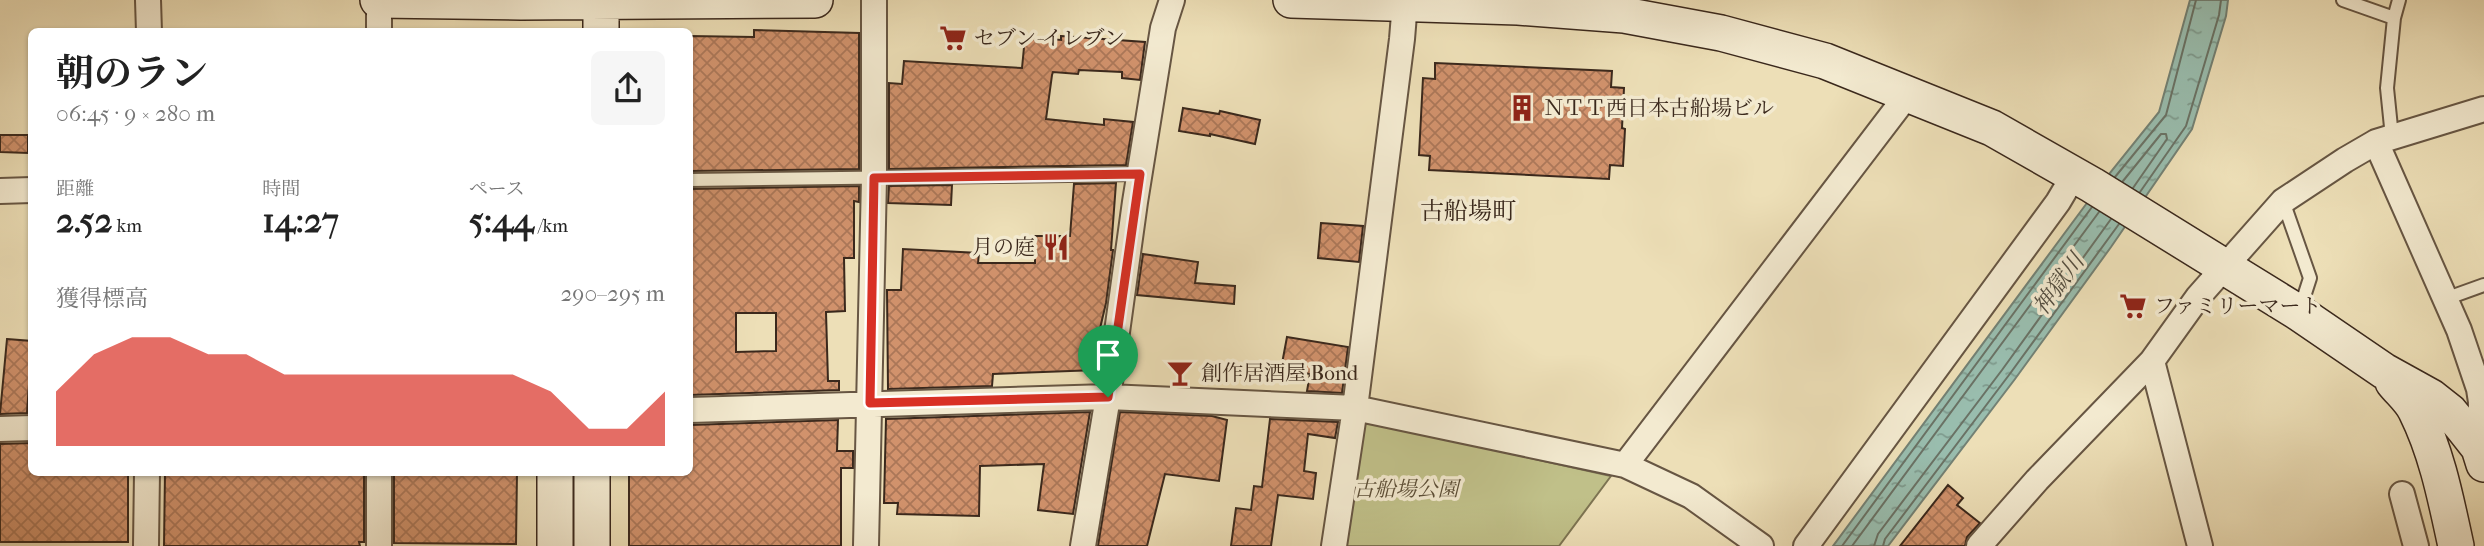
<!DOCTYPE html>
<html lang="ja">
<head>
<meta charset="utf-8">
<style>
	:root { --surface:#fff; --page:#f6f6f6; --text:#222; --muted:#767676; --accent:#d93025 }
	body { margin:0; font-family:"IM FELL French Canon","Noto Serif JP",serif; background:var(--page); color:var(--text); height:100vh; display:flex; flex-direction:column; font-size:26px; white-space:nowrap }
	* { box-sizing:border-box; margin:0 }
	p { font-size:23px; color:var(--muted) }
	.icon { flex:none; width:38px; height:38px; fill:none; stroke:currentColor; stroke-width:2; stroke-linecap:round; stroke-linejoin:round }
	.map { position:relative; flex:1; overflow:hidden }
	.sheet { position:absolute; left:28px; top:28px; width:665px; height:448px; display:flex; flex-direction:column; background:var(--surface); border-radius:10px; box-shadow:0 2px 5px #0004 }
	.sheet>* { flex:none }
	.pin { position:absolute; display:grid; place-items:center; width:60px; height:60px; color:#fff; margin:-72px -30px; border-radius:50% 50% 50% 0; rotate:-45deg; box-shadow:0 0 7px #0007 }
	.pin .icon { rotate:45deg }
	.round { display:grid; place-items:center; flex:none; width:74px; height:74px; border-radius:10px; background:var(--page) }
	.summary { display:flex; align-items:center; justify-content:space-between; height:119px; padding:0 28px }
	h1 { font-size:38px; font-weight:700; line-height:52px }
	.stats { display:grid; grid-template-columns:repeat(3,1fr); gap:10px; height:119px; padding:7px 28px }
	.stats div { display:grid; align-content:center }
	.stats b { font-size:35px; font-weight:700 }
	.stats small { font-size:19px; font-weight:400 }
	.stats p { font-size:19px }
	.chart { height:196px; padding:14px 28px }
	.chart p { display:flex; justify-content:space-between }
	.chart svg { width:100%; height:126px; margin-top:7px; fill:var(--accent); opacity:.7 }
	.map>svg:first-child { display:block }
	.park { fill:#c0c089; stroke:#7d7452; stroke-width:2 }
	.water { fill:url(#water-ripples); stroke:#738174; stroke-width:2 }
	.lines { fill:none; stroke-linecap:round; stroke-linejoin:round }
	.shore { stroke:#6a7265; stroke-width:2 }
	.building { fill:url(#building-cross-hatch); stroke:#3a281c; stroke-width:2; fill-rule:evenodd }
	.lane-casing { stroke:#675643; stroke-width:16 }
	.street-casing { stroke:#675643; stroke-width:28 }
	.secondary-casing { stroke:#3a281c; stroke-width:38 }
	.lane { stroke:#f3ead0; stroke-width:12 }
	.street { stroke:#f3ead0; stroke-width:24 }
	.secondary { stroke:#f3ead0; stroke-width:35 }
	.route-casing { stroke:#fff; stroke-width:14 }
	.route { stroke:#d93025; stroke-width:9 }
	.labels { text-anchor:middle; stroke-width:7; stroke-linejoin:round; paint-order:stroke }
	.poi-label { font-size:21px; fill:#3a281c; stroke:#f3ead0; text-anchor:start }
	.park-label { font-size:21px; font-style:italic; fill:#5c4e37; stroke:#f3ead0 }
	.water-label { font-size:23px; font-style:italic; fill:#524d40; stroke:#f3ead0 }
	.quarter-label { font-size:24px; fill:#3a281c; stroke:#f3ead0 }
</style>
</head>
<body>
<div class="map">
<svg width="2484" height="546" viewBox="0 0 2484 546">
	<defs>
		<pattern id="water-ripples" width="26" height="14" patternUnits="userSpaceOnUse" patternTransform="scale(1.75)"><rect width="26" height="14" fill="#99bdae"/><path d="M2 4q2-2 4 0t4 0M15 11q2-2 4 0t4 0" fill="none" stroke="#7e9a8d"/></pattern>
		<pattern id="building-cross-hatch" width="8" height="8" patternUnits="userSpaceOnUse" patternTransform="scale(1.75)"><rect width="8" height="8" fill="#d1926c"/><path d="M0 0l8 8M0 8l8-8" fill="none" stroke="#ab7758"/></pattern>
	</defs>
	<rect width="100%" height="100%" fill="#eddfb7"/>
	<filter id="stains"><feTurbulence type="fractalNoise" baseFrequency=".00286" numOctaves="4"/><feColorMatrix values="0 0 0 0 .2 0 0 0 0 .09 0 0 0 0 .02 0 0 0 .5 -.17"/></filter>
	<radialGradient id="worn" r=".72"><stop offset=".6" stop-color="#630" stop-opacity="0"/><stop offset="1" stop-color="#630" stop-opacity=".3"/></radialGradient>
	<path class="park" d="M1364 421 1611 476 1559 546H1339Z"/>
	<path class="water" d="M2190 0H2228L2226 16 2192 129 2111 247 2015 379 1888 546H1833L2101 184 2159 112Z"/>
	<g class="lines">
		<path class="shore" d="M2115 177 2166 115 2196 0
			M2123 181 2161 134H2166L2167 139 2133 188
			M2140 192 2186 126 2219 15 2221 0
			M1842 546 2092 207
			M1852 546 2099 212
			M1874 546 1878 534 2002 370 2111 219
			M1883 546 1885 539 2009 375 2119 224"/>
	</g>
	<path class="building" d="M754 30 859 33V169L690 171V36L754 37Z
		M1061 36 1145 42 1140 80 1122 78V72L1079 70 1078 74 1053 72 1052 75 1046 119 1104 125V119L1133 122 1126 165 889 169V83L902 84 904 61 1022 68 1025 37 1061 40Z
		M1435 63 1612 71 1611 87 1624 88 1622 128 1625 129 1623 166 1610 165 1609 179 1429 170 1430 156 1419 155 1423 78 1435 79Z
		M1183 108 1219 114 1220 111 1260 120 1255 144 1210 134V136L1179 131Z
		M0 135H28V153L0 152Z
		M1116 183 1111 250H1113L1106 303 1098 337 1097 370 993 374 992 386 888 389 887 290H901L903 249 979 253 978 263H1035V236H1070L1074 184Z
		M952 185 951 205 888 203 889 186Z
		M859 186V202L854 201V258H844L845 311 826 312 828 381H839V390L690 395V189ZM736 313H776V351L736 352Z
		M1321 223 1363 226 1359 262 1318 258Z
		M1143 254 1198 262 1195 283 1235 286 1234 304 1137 295Z
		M1287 337 1348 347 1342 393 1307 391 1310 374 1281 369Z
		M7 339 32 341 27 413 0 414Z
		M1090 412 1073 514 1038 510 1044 464 980 466 979 516 897 514 898 503H884L886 419Z
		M1120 412 1212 416 1227 420 1219 481 1165 474 1147 546H1098Z
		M1270 419 1338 422 1335 438 1308 434 1304 471 1316 473 1313 499 1278 495 1271 546H1231L1236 508 1251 510 1254 486 1262 487Z
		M838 420 837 451H853V468H841V546H629V472H690V425Z
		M32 443V472H128V542H0V444Z
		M165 472H364V542H359L360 546H164Z
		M394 472H517L516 544 394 543Z
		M1948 485 1963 498 1957 505 1980 523 1967 537 1965 546H1900Z"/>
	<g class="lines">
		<defs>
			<path id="lane" d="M2343 0 2394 18
				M2392 137 2387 88 2394 18 2399 0
				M690 180 1140 174
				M2283 201 2310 278 2300 309
				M2445 299 2484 285"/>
			<path id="street" d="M148 0 149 32
				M379 0V32
				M2376 142 2459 330 2479 389 2481 402 2479 448
				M0 191 32 190
				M2152 361 2200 546
				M690 410 1108 397 1355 408 1625 465 1691 496 1761 546
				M0 429 32 428
				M1625 465 1908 94
				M379 472V546
				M2402 494 2416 546
				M146 546 147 472
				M866 546 874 178V0
				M1083 546 1108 397 1135 202 1163 28 1172 0
				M1334 546 1355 408 1402 39 1405 2
				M1806 546 2058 202 2074 175
				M1979 546 2037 480 2152 361 2198 297 2283 201 2345 160 2376 142 2484 109"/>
			<path id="secondary" d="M378 0 521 2 815 0
				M1291 0 1518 7 1624 15 1721 33 1825 61 1992 128 2092 185 2299 313 2384 371 2431 397 2450 412 2464 429 2479 448 2484 464
				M601 32V0
				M2393 382C2400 391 2411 400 2416 411 2437 453 2446 500 2456 546
				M555 546V472
				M592 546V472"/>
		</defs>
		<use href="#lane" class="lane-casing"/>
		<use href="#street" class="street-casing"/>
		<use href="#secondary" class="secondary-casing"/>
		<use href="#lane" class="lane"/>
		<use href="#street" class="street"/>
		<use href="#secondary" class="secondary"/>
	</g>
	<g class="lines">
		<defs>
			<path id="route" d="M1140 174 1108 397 870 403 874 178Z"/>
		</defs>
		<use href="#route" class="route-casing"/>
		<use href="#route" class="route"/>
	</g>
	<defs>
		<symbol id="supermarket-bare" viewBox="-9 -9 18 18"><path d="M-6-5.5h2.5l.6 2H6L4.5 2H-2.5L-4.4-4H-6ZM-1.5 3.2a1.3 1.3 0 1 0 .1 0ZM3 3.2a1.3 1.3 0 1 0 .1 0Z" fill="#8f2418" stroke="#f3ead0" stroke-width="2.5" paint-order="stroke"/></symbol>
		<symbol id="building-bare" viewBox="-9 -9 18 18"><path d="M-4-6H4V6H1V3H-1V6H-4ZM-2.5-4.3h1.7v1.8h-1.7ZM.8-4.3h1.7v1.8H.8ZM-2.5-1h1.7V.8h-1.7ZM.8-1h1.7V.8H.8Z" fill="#8f2418" stroke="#f3ead0" stroke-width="2.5" paint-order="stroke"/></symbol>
		<symbol id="restaurant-bare" viewBox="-9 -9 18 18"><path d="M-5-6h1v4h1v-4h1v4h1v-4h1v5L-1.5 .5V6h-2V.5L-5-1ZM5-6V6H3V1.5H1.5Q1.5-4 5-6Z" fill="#8f2418" stroke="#f3ead0" stroke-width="2.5" paint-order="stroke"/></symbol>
		<symbol id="bar-bare" viewBox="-9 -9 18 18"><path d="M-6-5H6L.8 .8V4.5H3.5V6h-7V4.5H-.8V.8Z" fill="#8f2418" stroke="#f3ead0" stroke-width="2.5" paint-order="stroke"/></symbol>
	</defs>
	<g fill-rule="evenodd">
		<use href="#supermarket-bare" x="934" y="19" width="38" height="38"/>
		<use href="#building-bare" x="1503" y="89" width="38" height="38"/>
		<use href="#restaurant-bare" x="1037" y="228" width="38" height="38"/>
		<use href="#supermarket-bare" x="2114" y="287" width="38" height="38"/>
		<use href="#bar-bare" x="1161" y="354" width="38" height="38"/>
	</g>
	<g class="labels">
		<g class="poi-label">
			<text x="974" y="45">セブン-イレブン</text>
			<text x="1543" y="115">ＮＴＴ西日本古船場ビル</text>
			<text x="1035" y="254" text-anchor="end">月の庭</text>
			<text x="2154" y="313">ファミリーマート</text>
			<text x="1201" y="380">創作居酒屋 Bond</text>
		</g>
		<g class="park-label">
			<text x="1406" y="496">古船場公園</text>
		</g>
		<g class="water-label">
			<text transform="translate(2058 284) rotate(-54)" y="8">神獄川</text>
		</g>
		<g class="quarter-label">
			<text x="1468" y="219">古船場町</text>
		</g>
	</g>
	<rect width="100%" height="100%" filter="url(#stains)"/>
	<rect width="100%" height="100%" fill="url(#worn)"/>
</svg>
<div class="pin" style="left:1108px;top:397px;background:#1e9e55"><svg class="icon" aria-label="arrive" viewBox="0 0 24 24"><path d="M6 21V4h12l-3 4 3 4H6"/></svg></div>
<section class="sheet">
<div class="summary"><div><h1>朝のラン</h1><p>06:45 · 9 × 280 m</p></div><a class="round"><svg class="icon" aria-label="share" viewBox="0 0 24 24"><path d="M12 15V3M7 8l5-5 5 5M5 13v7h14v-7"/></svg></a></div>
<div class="stats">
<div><p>距離</p><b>2.52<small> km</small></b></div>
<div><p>時間</p><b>14:27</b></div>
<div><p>ペース</p><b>5:44<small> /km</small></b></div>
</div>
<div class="chart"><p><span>獲得標高</span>290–295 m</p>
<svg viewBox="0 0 160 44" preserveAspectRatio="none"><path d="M0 44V25L10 12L20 6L30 6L40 12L50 12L60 19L70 19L80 19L90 19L100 19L110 19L120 19L130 25L140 38L150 38L160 25V44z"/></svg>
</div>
</section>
</div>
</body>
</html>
